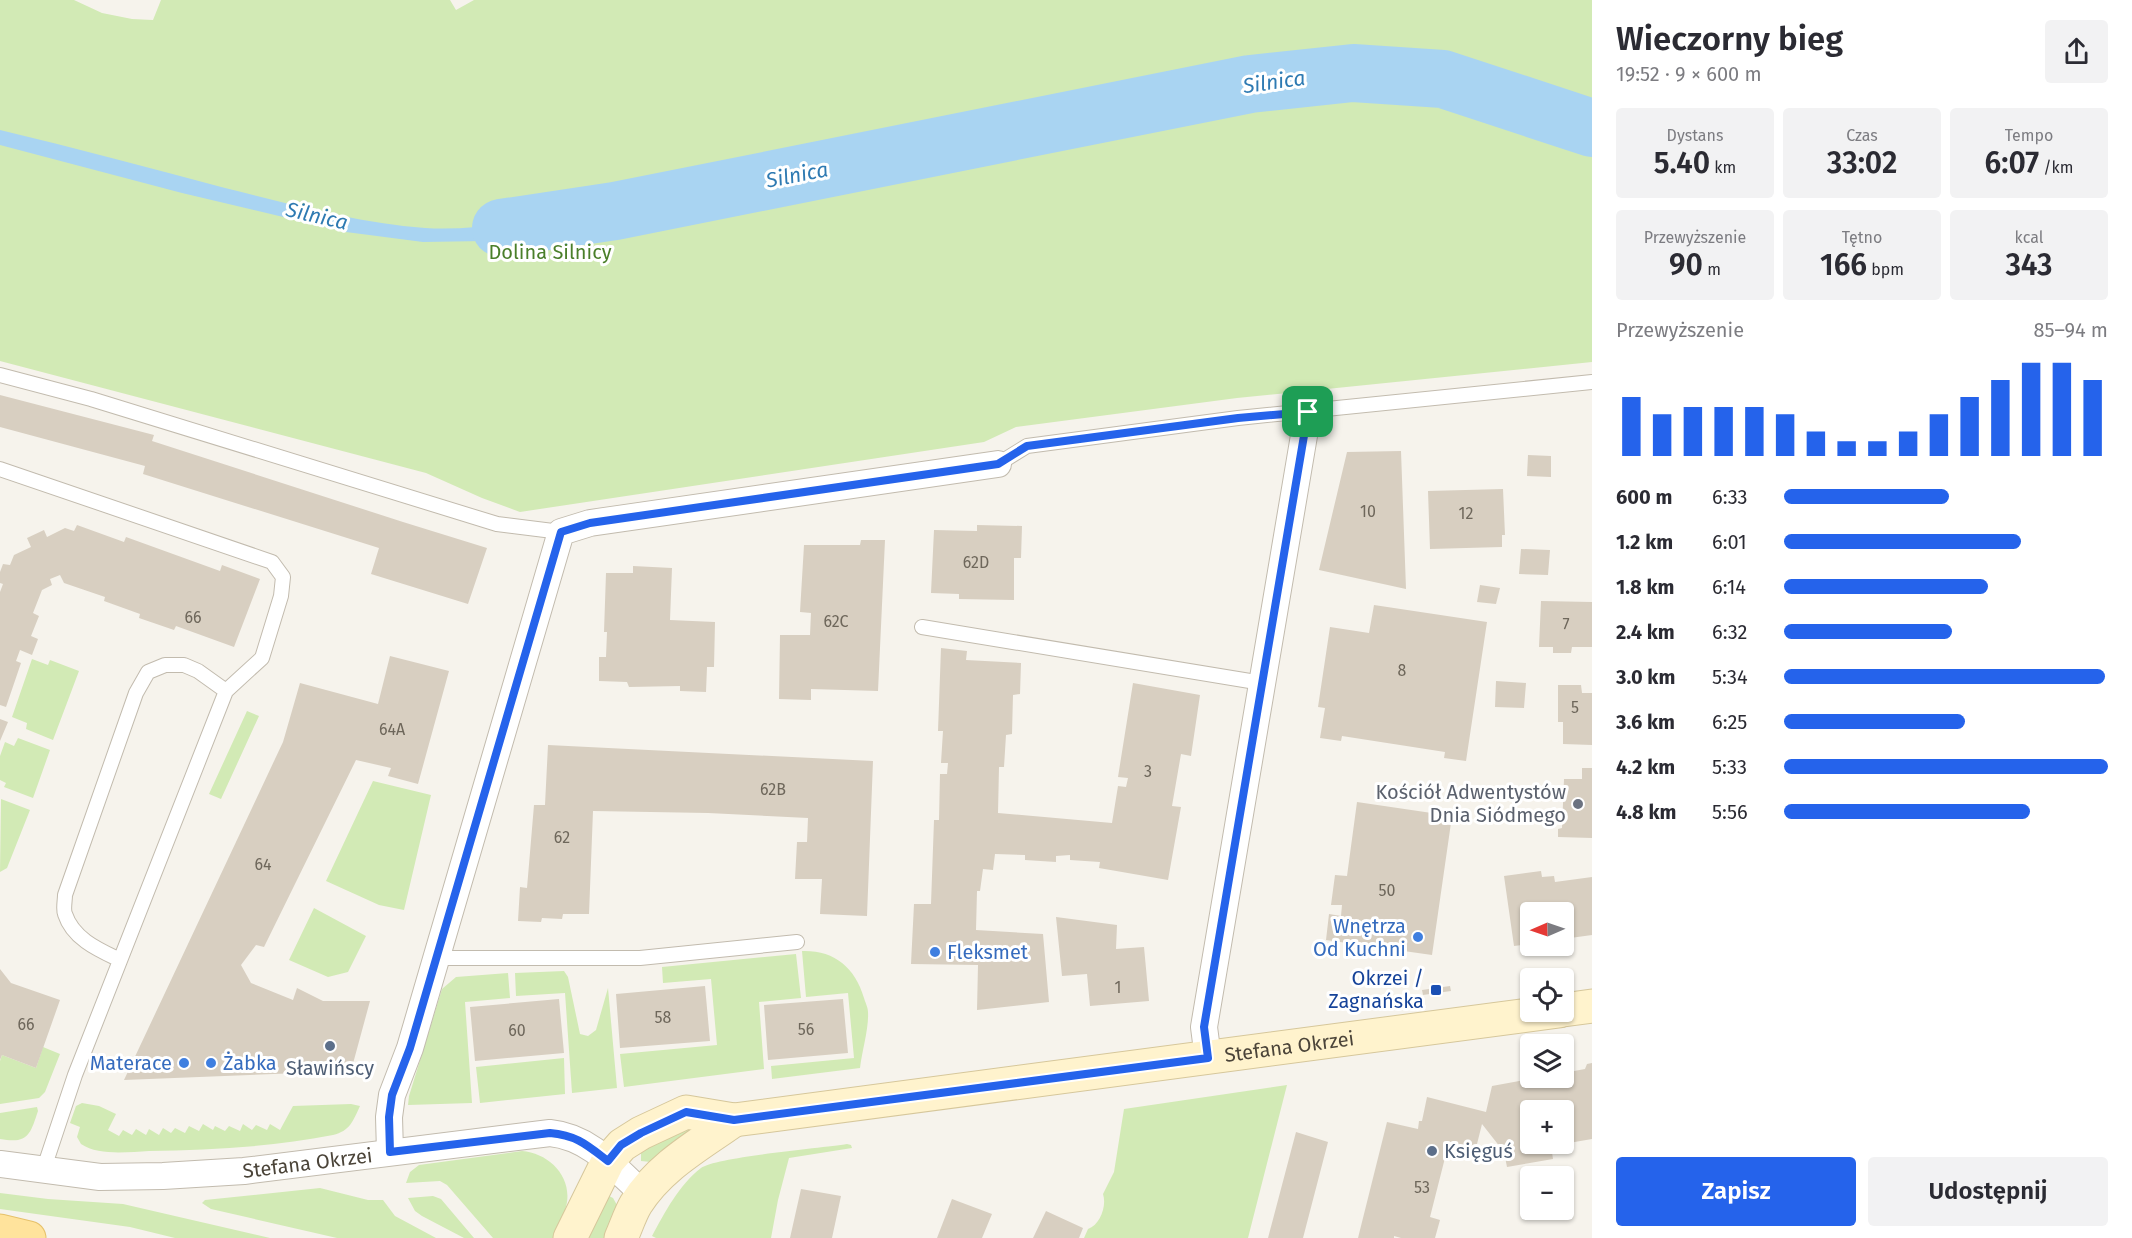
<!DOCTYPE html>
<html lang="pl">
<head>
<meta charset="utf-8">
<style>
	:root { --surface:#fff; --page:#f2f2f3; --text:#2b2b33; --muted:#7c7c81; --accent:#2563eb }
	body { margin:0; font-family:"Fira Sans",sans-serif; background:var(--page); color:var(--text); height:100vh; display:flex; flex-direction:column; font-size:22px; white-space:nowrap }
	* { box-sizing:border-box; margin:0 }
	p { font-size:20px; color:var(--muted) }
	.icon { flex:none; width:33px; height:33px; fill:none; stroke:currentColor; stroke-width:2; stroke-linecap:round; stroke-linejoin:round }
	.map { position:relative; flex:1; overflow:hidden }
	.drawer { display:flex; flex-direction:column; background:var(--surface); width:540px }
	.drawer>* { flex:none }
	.needle { width:39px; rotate:268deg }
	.buttons { position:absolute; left:1520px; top:902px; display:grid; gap:12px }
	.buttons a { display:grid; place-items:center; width:54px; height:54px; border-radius:6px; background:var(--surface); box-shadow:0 2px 4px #0004; font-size:30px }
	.pin { position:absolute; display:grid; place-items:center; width:51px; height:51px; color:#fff; margin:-26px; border-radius:12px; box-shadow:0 3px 9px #0006 }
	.round { display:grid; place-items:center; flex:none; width:63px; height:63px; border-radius:6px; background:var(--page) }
	.overview { display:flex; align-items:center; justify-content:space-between; height:102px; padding:0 24px }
	h1 { font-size:33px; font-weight:600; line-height:45px }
	.figures { display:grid; grid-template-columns:repeat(3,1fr); gap:9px; height:102px; padding:6px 24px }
	.figures div { display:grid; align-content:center; border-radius:6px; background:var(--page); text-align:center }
	.figures b { font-size:30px; font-weight:600 }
	.figures small { font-size:16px; font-weight:400 }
	.figures p { font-size:16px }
	.chart { height:168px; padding:12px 24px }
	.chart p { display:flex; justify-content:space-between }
	.chart svg { width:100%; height:108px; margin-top:6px; stroke:var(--accent); stroke-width:6 }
	.cta { display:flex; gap:12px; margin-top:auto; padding:12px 24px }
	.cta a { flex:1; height:69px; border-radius:6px; background:var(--accent); color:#fff; font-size:24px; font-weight:600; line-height:69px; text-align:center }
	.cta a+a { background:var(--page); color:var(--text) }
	ul { padding:0 24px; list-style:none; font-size:20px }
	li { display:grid; grid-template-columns:96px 72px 1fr; align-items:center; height:45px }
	li i { height:15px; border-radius:8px; background:var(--accent) }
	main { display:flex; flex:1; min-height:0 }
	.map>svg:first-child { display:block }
	.green { fill:#d2eab5 }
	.water { fill:#a9d4f2 }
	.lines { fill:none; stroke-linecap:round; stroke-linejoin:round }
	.river { stroke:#a9d4f2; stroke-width:58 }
	.building { fill:#d8cfc1 }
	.lane-casing { stroke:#c2bbae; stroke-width:16 }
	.street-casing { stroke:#c2bbae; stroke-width:28 }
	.secondary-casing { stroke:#d6c79b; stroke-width:35 }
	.primary-casing { stroke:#e6c16a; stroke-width:35 }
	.lane { stroke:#fff; stroke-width:14 }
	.street { stroke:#fff; stroke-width:26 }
	.secondary { stroke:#fff3cd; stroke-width:33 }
	.primary { stroke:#ffe39c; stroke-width:33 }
	.route-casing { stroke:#fff; stroke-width:12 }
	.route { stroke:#2563eb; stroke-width:8 }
	.worship-dot { fill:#6b7280; stroke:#fff; stroke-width:2 }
	.shop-dot { fill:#3f7fe0; stroke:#fff; stroke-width:2 }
	.transit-dot { fill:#1a4fb4; stroke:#fff; stroke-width:2 }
	.service-dot { fill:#5c6f8a; stroke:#fff; stroke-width:2 }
	.labels { text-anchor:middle; stroke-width:6; stroke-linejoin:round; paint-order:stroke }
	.number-label { font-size:16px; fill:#6e675b }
	.park-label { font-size:20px; fill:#4a7f2a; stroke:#fff }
	.worship-label { font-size:20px; fill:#5b616d; stroke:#fff; text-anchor:end }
	.shop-label { font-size:20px; fill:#366cbe; stroke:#fff; text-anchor:end }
	.transit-label { font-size:20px; fill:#164399; stroke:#fff; text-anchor:end }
	.street-label { font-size:20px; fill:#4b4439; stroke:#fff }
	.service-label { font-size:20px; fill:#4e5e75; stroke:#fff }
	.water-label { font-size:21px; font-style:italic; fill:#2e7ab2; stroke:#fff }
</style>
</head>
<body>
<main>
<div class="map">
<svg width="1592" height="1238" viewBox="0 0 1592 1238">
	<rect width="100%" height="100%" fill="#f6f3ec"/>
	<path class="green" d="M0 0H74L102 13 132 19 153 20 161 0H450L456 10 474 0H1592V362L1237 398 1016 427 984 442 520 512 482 498 426 473 0 361Z
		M32 659 48 665 50 660 79 671 53 740 26 729 27 723 12 717Z
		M247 711 259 716 221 799 209 794Z
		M18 738 50 750 33 798 4 787 6 783 0 780V756L5 742 14 746Z
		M373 781 431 795 404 910 379 905 326 881Z
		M1 799 30 810 7 868 0 872Z
		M314 908 366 936 348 972 328 977 289 960Z
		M802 951C834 950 855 967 864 998 865 1002 868 1007 868 1012 869 1028 862 1051 860 1068L772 1079 771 1066 854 1058 848 993 806 997Z
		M796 954 801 998 759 1002 764 1069 624 1087 620 1054 717 1045 711 979 663 983 662 967Z
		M564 971 568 977 580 1034 588 1036 596 1030 608 988 617 1088 572 1093 565 993 516 996 515 973Z
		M508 973 510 998 465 1002 472 1103 408 1105 409 1096 442 989 456 977Z
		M43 1047 60 1054 45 1092 39 1098 0 1104V1061L2 1055 36 1068Z
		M564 1058 565 1094 480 1103 476 1067Z
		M1287 1085 1248 1238H1084L1088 1229C1100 1225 1107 1206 1103 1194L1114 1172 1124 1109Z
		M82 1103 99 1106 116 1114 108 1130 119 1136 123 1130 132 1135 136 1129 146 1135 149 1129 159 1135 163 1128 171 1133 175 1128 185 1133 189 1126 199 1131 203 1124 213 1130 215 1126 225 1131 229 1126 240 1131 243 1124 252 1130 256 1125 267 1130 270 1124 280 1130 293 1106 351 1104 360 1106C353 1121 350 1131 333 1135 272 1147 211 1150 149 1151 128 1152 99 1156 81 1144L77 1137 80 1127 70 1123 76 1106Z
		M37 1107 38 1111C30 1135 28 1144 0 1139V1113Z
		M699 1125 651 1162 641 1161V1153L661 1138Z
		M847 1144 851 1145 852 1148 789 1158 778 1200 771 1238H656L652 1236C665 1212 679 1185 701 1168 716 1157 822 1148 847 1144Z
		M522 1151C548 1153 571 1175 567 1202 565 1215 558 1227 553 1238H493L447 1185 440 1181 406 1183 410 1172 419 1165Z
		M320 1188 368 1200H383L395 1216 436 1238H337L211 1209 202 1203 205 1200Z
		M0 1193 48 1199 123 1204 270 1238H175L130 1227 0 1209Z
		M433 1196 441 1199 474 1238H464L422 1216 415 1211 408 1198Z
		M609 1196 613 1198 617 1205 605 1238H585L605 1198Z"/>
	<path class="water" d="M0 130C75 148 150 168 225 188 290 204 357 223 425 228 476 231 528 220 578 210L581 224 485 241 423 242 346 232 182 193 0 145Z"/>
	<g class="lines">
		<path class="river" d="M501 228 615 211 1250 84 1353 73 1443 79 1592 128"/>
	</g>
	<path class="building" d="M0 395 154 435 152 441 403 522 487 548 468 604 371 574 379 548 143 474 145 466 0 427Z
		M1401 451 1406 589 1319 570 1347 452Z
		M1528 455 1551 456V477L1527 476Z
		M1503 489 1505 535H1502V547L1430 549 1428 491Z
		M77 525 124 542 126 537 220 571 222 565 260 579 234 647 176 626 174 630 139 618 140 614 104 601 105 597 64 583 60 575 50 579 52 585 42 590 33 613 39 616 31 636 38 639 32 655 20 650 16 661 21 663 6 707 0 705V592L3 584 0 583V572L3 564 10 565 14 555 31 547 27 538 44 530 47 537 65 528 74 531Z
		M977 525 1022 526 1021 558H1014V600L959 599V594L931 593 934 530 977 531Z
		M861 540H885L878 691 811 689V700L779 699 780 635H810L811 613 800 612 804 545H860Z
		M1521 549 1550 550 1548 575 1519 574Z
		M633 566 672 568 670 620 715 622 714 667H707L706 692 680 691V686L629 687 627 682 599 681V657H606L607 632H604L606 573H633Z
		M1480 585 1500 588 1496 604 1477 602Z
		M1541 601 1592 602V647H1572L1571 653H1553V647H1539Z
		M1374 605 1487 622 1466 761 1444 758 1445 752 1342 736 1341 741 1320 738 1325 708 1318 707 1330 627 1369 633Z
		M941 648 967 651 966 660 1021 663 1020 694 1013 695 1012 734 1006 735 1004 767H999L998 813 1112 823 1118 786 1126 787 1128 778 1118 777 1133 683 1200 695 1191 756 1181 754 1172 806 1181 807 1168 880 1099 868 1100 862 1070 860V855L1056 856V862L1025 860V855L995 854 993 870 983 869 980 891H977L976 930 1043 934 1049 1002 977 1010 978 965 911 964 914 904H931L934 820H939L940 774H947L948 763H941L943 731H938Z
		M390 656 449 671 418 784 388 776 391 768 356 760 264 947 256 945 241 965 251 983 293 1000 297 988 323 1001H370L351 1071 124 1080 283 742 300 683 378 704Z
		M1496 681 1526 683 1524 708 1495 707Z
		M1558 685H1581L1582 693H1592V745L1563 744V722H1558Z
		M0 719 8 722 0 741Z
		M548 745 873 761 867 916 820 914 822 879H795L797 842H807L808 818 708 813 593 811 589 914H563L562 919 542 918 541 922 518 921 520 887 527 888 534 805H545Z
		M1582 768H1592V838L1558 837V829L1562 828 1564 779H1582Z
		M1357 802 1452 816 1432 955 1326 940 1329 914 1341 916 1342 905H1331L1335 875 1347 876Z
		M1541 871 1542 877 1554 876 1555 882 1592 877V935L1563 939V912H1530V944L1514 946 1504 876Z
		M1056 917 1117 925 1116 949 1144 947 1149 1001 1090 1006 1087 974 1062 976Z
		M0 969 11 983 60 1000 36 1068 2 1055 0 1060Z
		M705 986 710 1041 620 1048 616 994Z
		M1450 986 1451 991 1423 995 1422 990Z
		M559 999 564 1053 475 1061 470 1007Z
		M843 999 848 1053 768 1060 764 1005Z
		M1592 1063V1139L1563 1144V1110H1530V1143H1559L1551 1146 1553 1159 1507 1167 1504 1152 1482 1124 1474 1156 1447 1150 1430 1217 1440 1220 1435 1238H1401L1394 1236V1238H1358L1387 1122 1418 1129 1419 1121H1422L1427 1097 1486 1112 1492 1086 1540 1077H1563V1073L1585 1069 1587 1064Z
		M1296 1132 1328 1142 1303 1238H1268Z
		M801 1189 841 1196 832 1238H790Z
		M952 1199 992 1214 982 1238H937Z
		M1046 1211 1083 1228 1079 1238H1033Z"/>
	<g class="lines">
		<defs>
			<path id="lane" d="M0 375 91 399 497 524 561 532
				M998 464 1027 446 1238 418 1592 382
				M0 469 272 562 283 577 281 596 262 658 226 691 75 1075 43 1171
				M922 627 1262 683
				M436 958H640L797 942
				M120 960C99 950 73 939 65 914 63 909 65 901 65 895L136 693 148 672 165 665H184L198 671 226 691"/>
			<g id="street">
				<path d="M1208 1058 1204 1027 1308 412"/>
				<path d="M390 1152 389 1117 392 1095 410 1048 561 532 590 523 998 464"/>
				<path id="s1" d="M0 1164 100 1177 163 1176 244 1171 550 1133C590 1137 615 1168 643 1194"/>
			</g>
			<g id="secondary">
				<path d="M1563 1010 1592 1006"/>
				<path id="s2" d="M570 1238 608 1161 622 1145 641 1133 686 1112 734 1120 1559 1011"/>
				<path d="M621 1238C626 1227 630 1214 636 1204 660 1166 699 1145 734 1120"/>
			</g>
			<path id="primary" d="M0 1231 29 1238"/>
		</defs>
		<use href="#lane" class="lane-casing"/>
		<use href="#street" class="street-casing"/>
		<use href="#secondary" class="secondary-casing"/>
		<use href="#primary" class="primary-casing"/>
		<use href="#lane" class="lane"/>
		<use href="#street" class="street"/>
		<use href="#secondary" class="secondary"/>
		<use href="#primary" class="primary"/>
	</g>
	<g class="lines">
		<defs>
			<path id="route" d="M1308 412 1204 1027 1208 1058 734 1120 686 1112 641 1133 621 1145 608 1161C587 1145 576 1135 550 1133L390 1152 389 1117 392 1095 410 1048 561 532 590 523 998 464 1027 446 1238 418Z"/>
		</defs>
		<use href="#route" class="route-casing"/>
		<use href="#route" class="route"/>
	</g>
	<circle class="worship-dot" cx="1578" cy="804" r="6"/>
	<g class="shop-dot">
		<circle cx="1418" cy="937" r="6"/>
		<circle cx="935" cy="952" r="6"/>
		<circle cx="184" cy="1063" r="6"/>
		<circle cx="211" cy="1063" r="6"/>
	</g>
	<rect class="transit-dot" x="1430" y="984" width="12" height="12" rx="3"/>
	<g class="service-dot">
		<circle cx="330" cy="1046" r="6"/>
		<circle cx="1432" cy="1151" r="6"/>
	</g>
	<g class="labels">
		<g class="number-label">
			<text x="1368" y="517">10</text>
			<text x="1466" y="519">12</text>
			<text x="976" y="568">62D</text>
			<text x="193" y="623">66</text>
			<text x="836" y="627">62C</text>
			<text x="1566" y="630">7</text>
			<text x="1402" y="676">8</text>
			<text x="1575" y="713">5</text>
			<text x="392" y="735">64A</text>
			<text x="1148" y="777">3</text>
			<text x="773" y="795">62B</text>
			<text x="562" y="843">62</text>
			<text x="263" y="870">64</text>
			<text x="1387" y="896">50</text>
			<text x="1118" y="993">1</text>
			<text x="663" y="1023">58</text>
			<text x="26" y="1030">66</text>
			<text x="806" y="1035">56</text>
			<text x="517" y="1036">60</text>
			<text x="1422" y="1193">53</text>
		</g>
		<g class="park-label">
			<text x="550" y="259">Dolina Silnicy</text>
		</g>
		<g class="worship-label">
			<text x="1566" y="799">Kościół Adwentystów<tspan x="1566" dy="23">Dnia Siódmego</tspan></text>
		</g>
		<g class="shop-label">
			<text x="1406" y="933">Wnętrza<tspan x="1406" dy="23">Od Kuchni</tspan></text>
			<text x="947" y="959" text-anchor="start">Fleksmet</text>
			<text x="172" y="1070">Materace</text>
			<text x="223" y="1070" text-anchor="start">Żabka</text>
		</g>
		<g class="transit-label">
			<text x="1424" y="985">Okrzei /<tspan x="1424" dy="23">Zagnańska</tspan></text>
		</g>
		<g class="street-label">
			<text dy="7" stroke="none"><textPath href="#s2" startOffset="788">Stefana Okrzei</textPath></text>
			<text dy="7" stroke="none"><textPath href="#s1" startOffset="309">Stefana Okrzei</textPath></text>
		</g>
		<g class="service-label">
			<text x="330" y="1075">Sławińscy</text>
			<text x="1444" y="1158" text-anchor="start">Księguś</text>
		</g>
		<g class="water-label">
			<text transform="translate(1274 82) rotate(-8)" y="7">Silnica</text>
			<text transform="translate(797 175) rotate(-11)" y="7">Silnica</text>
			<text transform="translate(317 216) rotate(13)" y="7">Silnica</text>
		</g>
	</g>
</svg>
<div class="buttons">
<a><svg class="needle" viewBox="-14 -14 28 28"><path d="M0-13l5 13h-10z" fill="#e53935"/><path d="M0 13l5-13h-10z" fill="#7c7c81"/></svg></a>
<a><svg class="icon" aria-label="locate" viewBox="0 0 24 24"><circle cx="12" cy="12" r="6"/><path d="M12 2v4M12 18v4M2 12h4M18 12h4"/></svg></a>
<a><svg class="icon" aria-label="layers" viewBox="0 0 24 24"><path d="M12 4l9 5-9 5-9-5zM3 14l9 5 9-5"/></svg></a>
<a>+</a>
<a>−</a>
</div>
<div class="pin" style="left:1308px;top:412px;background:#1e9e55"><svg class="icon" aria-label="arrive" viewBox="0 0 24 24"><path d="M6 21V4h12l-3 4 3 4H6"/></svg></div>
</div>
<section class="drawer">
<div class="overview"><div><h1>Wieczorny bieg</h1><p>19:52 · 9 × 600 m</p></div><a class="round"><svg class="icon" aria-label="share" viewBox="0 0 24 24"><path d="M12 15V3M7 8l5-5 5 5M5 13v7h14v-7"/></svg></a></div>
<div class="figures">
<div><p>Dystans</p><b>5.40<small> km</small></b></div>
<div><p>Czas</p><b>33:02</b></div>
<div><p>Tempo</p><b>6:07<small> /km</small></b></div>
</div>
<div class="figures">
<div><p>Przewyższenie</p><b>90<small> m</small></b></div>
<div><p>Tętno</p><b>166<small> bpm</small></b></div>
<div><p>kcal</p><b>343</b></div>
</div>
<div class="chart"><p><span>Przewyższenie</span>85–94 m</p>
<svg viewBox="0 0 160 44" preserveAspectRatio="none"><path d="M5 44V20M15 44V27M25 44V24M35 44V24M45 44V24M55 44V27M65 44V34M75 44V38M85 44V38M95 44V34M105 44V27M115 44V20M125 44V13M135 44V6M145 44V6M155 44V13"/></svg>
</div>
<ul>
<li><b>600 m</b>6:33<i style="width:51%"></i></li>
<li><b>1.2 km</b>6:01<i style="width:73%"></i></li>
<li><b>1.8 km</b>6:14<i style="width:63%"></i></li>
<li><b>2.4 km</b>6:32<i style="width:52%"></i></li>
<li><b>3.0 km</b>5:34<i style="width:99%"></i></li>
<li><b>3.6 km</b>6:25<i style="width:56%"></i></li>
<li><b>4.2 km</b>5:33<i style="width:100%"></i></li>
<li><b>4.8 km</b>5:56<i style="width:76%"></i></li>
</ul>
<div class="cta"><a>Zapisz</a><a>Udostępnij</a></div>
</section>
</main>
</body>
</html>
